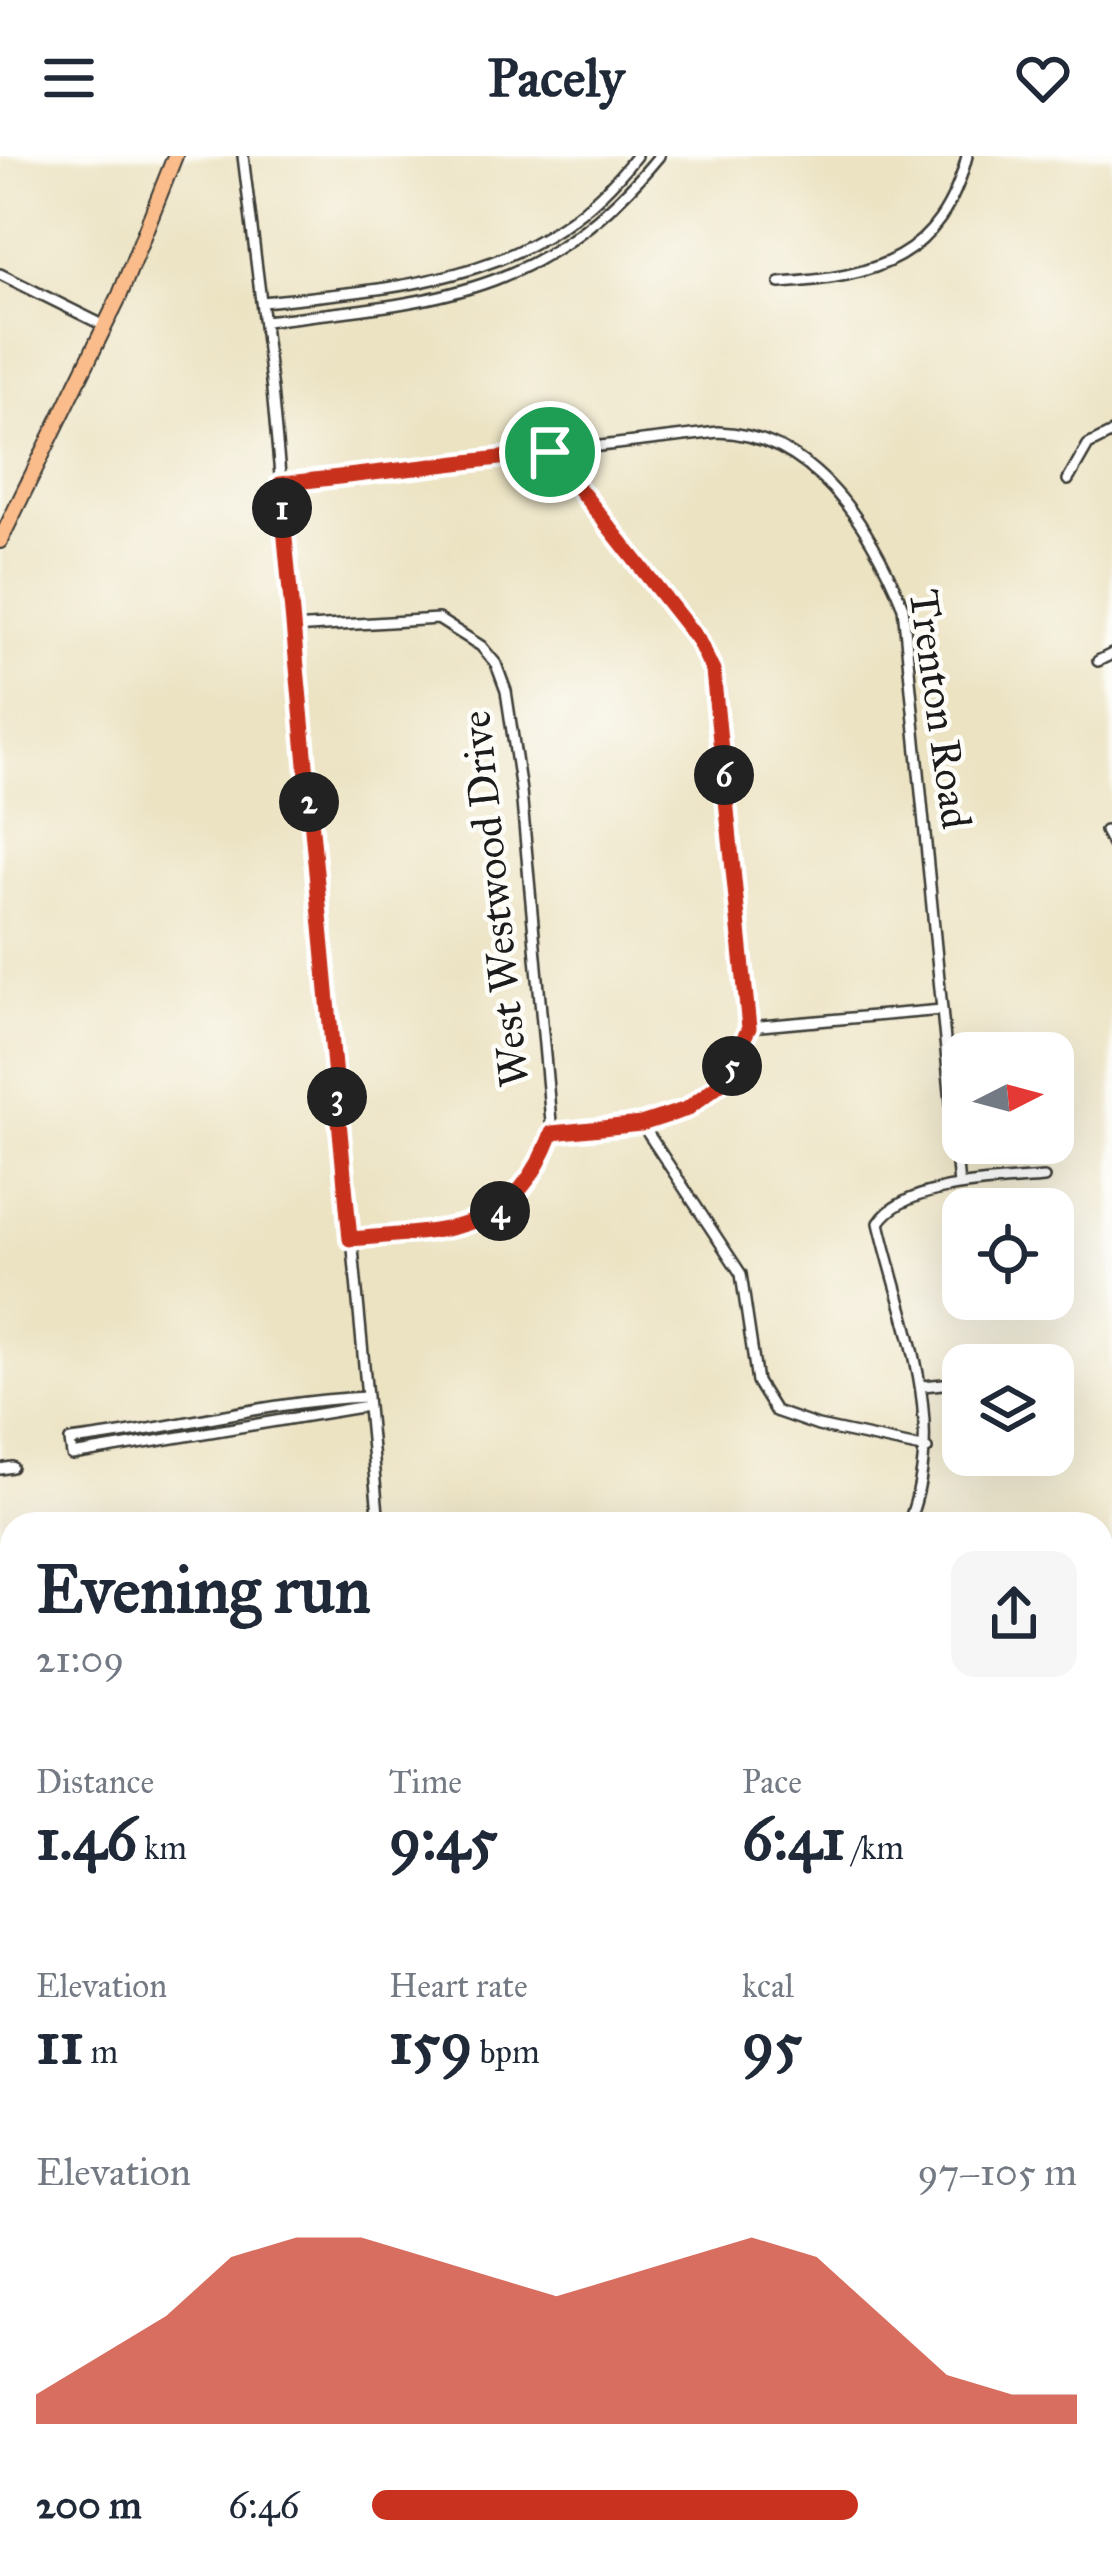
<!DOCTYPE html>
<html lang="en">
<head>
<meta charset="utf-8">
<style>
	:root { --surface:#fff; --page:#f6f6f7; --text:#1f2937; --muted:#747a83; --accent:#c8321e }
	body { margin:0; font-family:"IM FELL Great Primer",serif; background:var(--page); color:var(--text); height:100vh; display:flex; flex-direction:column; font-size:45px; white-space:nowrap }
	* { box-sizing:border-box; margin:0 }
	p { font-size:39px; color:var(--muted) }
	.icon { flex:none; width:66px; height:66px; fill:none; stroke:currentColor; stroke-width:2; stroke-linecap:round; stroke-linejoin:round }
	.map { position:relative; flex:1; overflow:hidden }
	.sheet { position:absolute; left:0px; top:1356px; width:1113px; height:1065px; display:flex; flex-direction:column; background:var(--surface); border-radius:36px 36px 0 0; box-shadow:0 12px 48px #0002 }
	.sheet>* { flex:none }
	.needle { width:78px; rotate:84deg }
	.controls { position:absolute; left:942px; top:876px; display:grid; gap:24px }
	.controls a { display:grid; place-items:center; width:132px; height:132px; border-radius:24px; background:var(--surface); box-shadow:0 12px 48px #0002; font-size:60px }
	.pin { position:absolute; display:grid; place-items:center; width:102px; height:102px; color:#fff; margin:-51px; border:6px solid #fff; border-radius:50%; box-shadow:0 3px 12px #0007 }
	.km { position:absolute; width:60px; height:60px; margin:-30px; border-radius:50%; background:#222; color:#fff; font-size:33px; line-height:60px; text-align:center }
	.round { display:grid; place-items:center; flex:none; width:126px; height:126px; border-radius:24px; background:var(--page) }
	.overview { display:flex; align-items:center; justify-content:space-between; height:204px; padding:0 36px }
	h1 { font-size:66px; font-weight:700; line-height:90px }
	.figures { display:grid; grid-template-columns:repeat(3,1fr); gap:18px; height:204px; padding:12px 36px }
	.figures div { display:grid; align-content:center }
	.figures b { font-size:60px; font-weight:700 }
	.figures small { font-size:33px; font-weight:400 }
	.figures p { font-size:33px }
	.chart { height:336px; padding:24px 36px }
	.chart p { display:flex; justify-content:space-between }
	.chart svg { width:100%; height:216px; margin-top:12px; fill:var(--accent); opacity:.7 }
	ul { padding:0 36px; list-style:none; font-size:39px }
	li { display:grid; grid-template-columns:192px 144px 1fr; align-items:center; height:90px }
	li i { height:30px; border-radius:15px; background:var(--accent) }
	header { display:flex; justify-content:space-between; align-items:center; height:156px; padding:0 36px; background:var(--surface); font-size:54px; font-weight:700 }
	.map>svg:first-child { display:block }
	.built { fill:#f7d0c9 }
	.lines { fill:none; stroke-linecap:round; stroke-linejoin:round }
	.street-casing { stroke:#3b3a35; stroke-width:14 }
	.primary-casing { stroke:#3b3a35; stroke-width:18 }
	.street { stroke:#fff; stroke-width:9 }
	.primary { stroke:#fabc8b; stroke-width:14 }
	.route-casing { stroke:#fff; stroke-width:24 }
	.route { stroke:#c8321e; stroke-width:15 }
	.labels { text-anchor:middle; stroke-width:9; stroke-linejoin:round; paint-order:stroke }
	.street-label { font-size:42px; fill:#1c1c1c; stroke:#fdfcf7 }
</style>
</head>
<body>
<header><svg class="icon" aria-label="menu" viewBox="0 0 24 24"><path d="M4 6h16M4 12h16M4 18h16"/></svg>Pacely<svg class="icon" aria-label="heart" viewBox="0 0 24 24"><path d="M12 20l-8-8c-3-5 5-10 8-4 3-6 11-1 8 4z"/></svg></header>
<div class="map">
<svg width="1112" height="2419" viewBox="0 0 1112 2419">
	<rect width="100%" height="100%" fill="#fdfcf7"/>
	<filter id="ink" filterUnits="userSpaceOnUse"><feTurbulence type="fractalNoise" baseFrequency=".00833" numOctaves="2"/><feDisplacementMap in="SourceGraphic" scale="24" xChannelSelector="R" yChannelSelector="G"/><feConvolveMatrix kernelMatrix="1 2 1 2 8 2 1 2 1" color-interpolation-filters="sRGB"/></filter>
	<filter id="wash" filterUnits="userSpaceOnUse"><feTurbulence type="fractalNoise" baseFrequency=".004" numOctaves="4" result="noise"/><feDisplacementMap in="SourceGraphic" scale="48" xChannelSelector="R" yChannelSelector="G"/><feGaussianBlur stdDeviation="2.7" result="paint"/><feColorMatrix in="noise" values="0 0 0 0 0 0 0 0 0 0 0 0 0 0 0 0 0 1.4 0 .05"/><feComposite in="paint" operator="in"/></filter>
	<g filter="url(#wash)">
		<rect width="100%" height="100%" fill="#ece3c3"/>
		<path class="built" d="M1112 2116V2419H1073V2409H1101V2117Z"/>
	</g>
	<g filter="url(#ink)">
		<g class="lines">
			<defs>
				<path id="street" d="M243 0 272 234 379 1368
					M0 118 105 170
					M780 127C876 121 941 103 967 0
					M262 146C408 131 539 125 636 0
					M265 165C435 145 542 142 659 0
					M550 296 698 485 713 515 749 871 722 926 687 953 641 967 552 977
					M1068 324 1088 289 1112 277
					M280 328 718 276C814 279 870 370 903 451L959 1029
					M292 472 438 463 481 490 496 508 506 535 521 635 552 977C514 1081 446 1074 350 1083
					M1098 505 1112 498
					M1105 675 1112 688
					M749 871 942 854
					M641 967 741 1118 757 1226 775 1255 818 1270 927 1293
					M1053 1217 1064 1216
					M923 1230 963 1226
					M366 1241C266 1245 170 1274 70 1285L72 1299 367 1250
					M0 1313 12 1311
					M908 1368C949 1264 903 1169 879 1067 904 1026 1000 1026 1044 1022
					M1101 1396 1112 1395
					M0 1626 12 1625
					M1101 1938 1112 1937
					M0 2054 12 2053
					M1101 2108 1112 2107
					M0 2227 12 2226
					M77 2409 78 2419
					M475 2409 476 2419
					M267 2419 268 2409
					M921 2419 1005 2409"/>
				<path id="primary" d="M0 385 119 141 175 0"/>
			</defs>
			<use href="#street" class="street-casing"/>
			<use href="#primary" class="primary-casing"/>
			<use href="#street" class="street"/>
			<use href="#primary" class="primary"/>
		</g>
	</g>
	<g class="lines" filter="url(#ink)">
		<defs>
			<path id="route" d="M550 296 698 484 713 515 749 872 722 926 687 953 641 968 552 977C513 1081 446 1074 350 1083L280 328Z"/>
		</defs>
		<use href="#route" class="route-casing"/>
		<use href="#route" class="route"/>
	</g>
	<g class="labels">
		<g class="street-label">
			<text transform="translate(941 553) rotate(82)" y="15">Trenton Road</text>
			<text transform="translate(494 743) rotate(-96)" y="15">West Westwood Drive</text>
		</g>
	</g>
</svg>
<div class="controls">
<a><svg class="needle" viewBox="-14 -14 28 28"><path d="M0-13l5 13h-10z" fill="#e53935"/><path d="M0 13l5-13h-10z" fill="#747a83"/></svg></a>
<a><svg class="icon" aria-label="locate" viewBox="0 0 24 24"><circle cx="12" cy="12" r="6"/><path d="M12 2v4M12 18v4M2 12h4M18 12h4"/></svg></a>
<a><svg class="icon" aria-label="layers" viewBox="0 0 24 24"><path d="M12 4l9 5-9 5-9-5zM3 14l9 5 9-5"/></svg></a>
</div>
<div class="pin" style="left:550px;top:296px;background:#1e9e55"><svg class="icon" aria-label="arrive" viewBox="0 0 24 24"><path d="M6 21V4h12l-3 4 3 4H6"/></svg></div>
<b class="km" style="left:282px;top:352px">1</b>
<b class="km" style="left:309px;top:646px">2</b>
<b class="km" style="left:337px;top:941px">3</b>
<b class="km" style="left:500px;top:1055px">4</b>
<b class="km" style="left:732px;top:910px">5</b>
<b class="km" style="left:724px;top:619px">6</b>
<section class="sheet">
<div class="overview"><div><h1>Evening run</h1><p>21:09</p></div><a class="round"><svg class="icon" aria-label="share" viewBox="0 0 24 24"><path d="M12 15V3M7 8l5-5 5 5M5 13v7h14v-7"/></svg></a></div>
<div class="figures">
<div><p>Distance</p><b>1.46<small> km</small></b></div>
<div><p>Time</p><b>9:45</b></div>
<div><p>Pace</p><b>6:41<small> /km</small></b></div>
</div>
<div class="figures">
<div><p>Elevation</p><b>11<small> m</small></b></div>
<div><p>Heart rate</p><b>159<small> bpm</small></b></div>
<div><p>kcal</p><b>95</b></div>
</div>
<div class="chart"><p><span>Elevation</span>97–105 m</p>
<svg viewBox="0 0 160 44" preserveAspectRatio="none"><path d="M0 44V38L10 30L20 22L30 10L40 6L50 6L60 10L70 14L80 18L90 14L100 10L110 6L120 10L130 22L140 34L150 38L160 38V44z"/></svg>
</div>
<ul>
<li><b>200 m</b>6:46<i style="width:69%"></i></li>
</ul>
</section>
</div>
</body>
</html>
